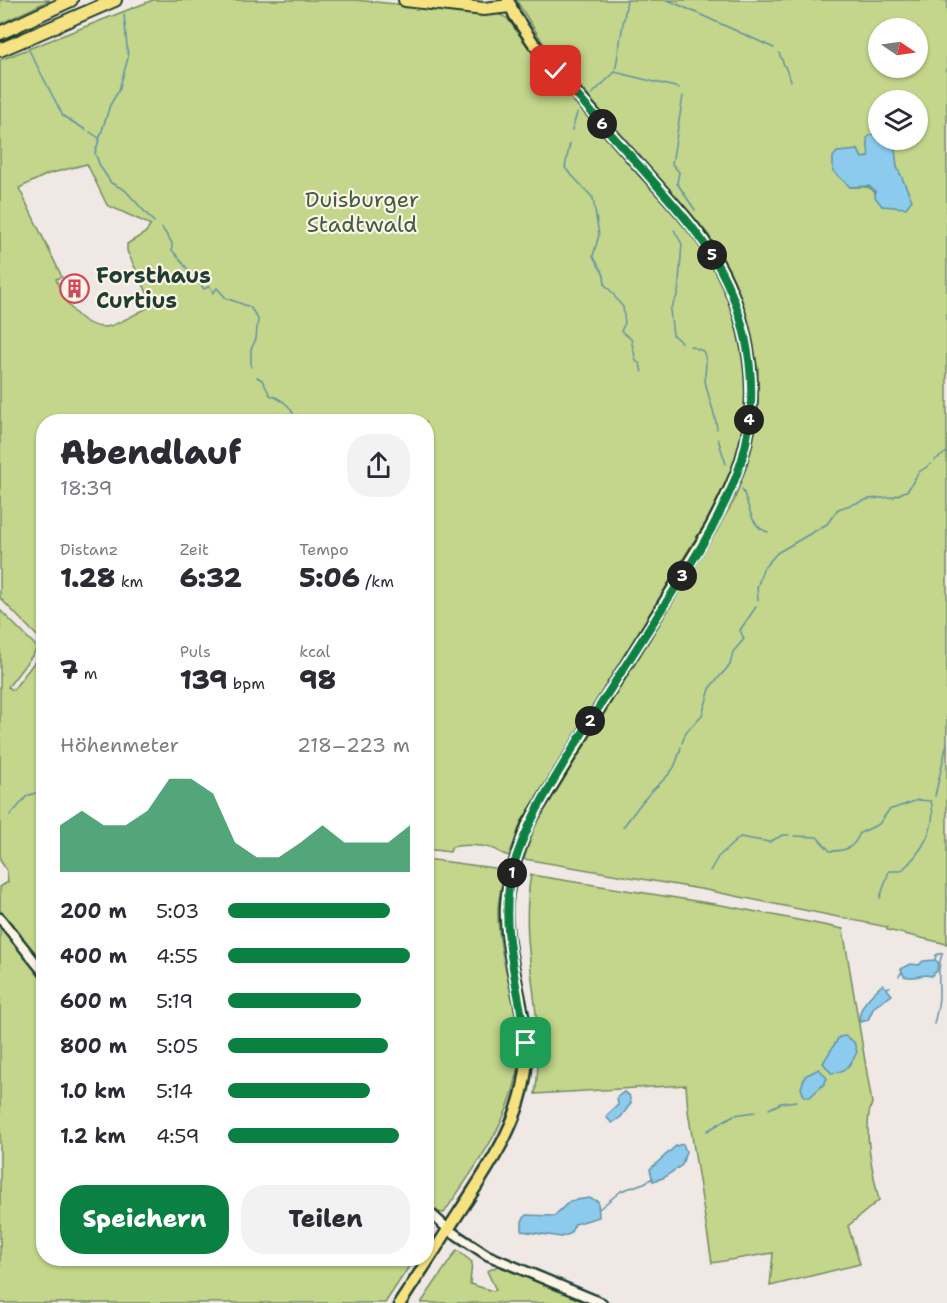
<!DOCTYPE html>
<html lang="de">
<head>
<meta charset="utf-8">
<style>
	:root { --surface:#fff; --page:#f2f2f3; --text:#2b2b33; --muted:#7c7c81; --accent:#0b8043 }
	body { margin:0; font-family:"Shantell Sans",sans-serif; background:var(--page); color:var(--text); height:100vh; display:flex; flex-direction:column; font-size:22px; white-space:nowrap }
	* { box-sizing:border-box; margin:0 }
	p { font-size:20px; color:var(--muted) }
	.icon { flex:none; width:33px; height:33px; fill:none; stroke:currentColor; stroke-width:2; stroke-linecap:round; stroke-linejoin:round }
	.map { position:relative; flex:1; overflow:hidden }
	.side { position:absolute; left:36px; top:414px; width:398px; height:852px; display:flex; flex-direction:column; background:var(--surface); border-radius:24px; box-shadow:0 2px 4px #0004 }
	.side>* { flex:none }
	.needle { width:39px; rotate:103deg }
	.controls { position:absolute; left:868px; top:18px; display:grid; gap:12px }
	.controls a { display:grid; place-items:center; width:60px; height:60px; border-radius:50%; background:var(--surface); box-shadow:0 2px 4px #0004; font-size:30px }
	.pin { position:absolute; display:grid; place-items:center; width:51px; height:51px; color:#fff; margin:-26px; border-radius:12px; box-shadow:0 3px 9px #0006 }
	.km { position:absolute; width:30px; height:30px; margin:-15px; border-radius:50%; background:#222; color:#fff; font-size:16px; line-height:30px; text-align:center }
	.round { display:grid; place-items:center; flex:none; width:63px; height:63px; border-radius:24px; background:var(--page) }
	.headline { display:flex; align-items:center; justify-content:space-between; height:102px; padding:0 24px }
	h1 { font-size:33px; font-weight:800; line-height:45px }
	.stats { display:grid; grid-template-columns:repeat(3,1fr); gap:9px; height:102px; padding:6px 24px }
	.stats div { display:grid; align-content:center }
	.stats b { font-size:26px; font-weight:800 }
	.stats small { font-size:16px; font-weight:400 }
	.stats p { font-size:16px }
	.chart { height:168px; padding:12px 24px }
	.chart p { display:flex; justify-content:space-between }
	.chart svg { width:100%; height:108px; margin-top:6px; fill:var(--accent); opacity:.7 }
	.button { display:flex; gap:12px; margin-top:auto; padding:12px 24px }
	.button a { flex:1; height:69px; border-radius:24px; background:var(--accent); color:#fff; font-size:24px; font-weight:800; line-height:69px; text-align:center }
	.button a+a { background:var(--page); color:var(--text) }
	ul { padding:0 24px; list-style:none; font-size:20px }
	li { display:grid; grid-template-columns:96px 72px 1fr; align-items:center; height:45px }
	li i { height:15px; border-radius:8px; background:var(--accent) }
	.map>svg:first-child { display:block }
	.green { fill:#c3d68b; stroke:#718a60; stroke-width:1.5; fill-rule:evenodd }
	.water { fill:#8ccbed; stroke:#6092a3; stroke-width:1.5 }
	.lines { fill:none; stroke-linecap:round; stroke-linejoin:round }
	.stream { stroke:#6092a3; stroke-width:1.5 }
	.minor-casing { stroke:#1f3d34; stroke-width:13 }
	.major-casing { stroke:#1f3d34; stroke-width:15 }
	.highway-casing { stroke:#1f3d34; stroke-width:16 }
	.minor { stroke:#fcf5e5; stroke-width:8 }
	.major { stroke:#f6e281; stroke-width:10 }
	.highway { stroke:#f6e281; stroke-width:12 }
	.route-casing { stroke:#fff; stroke-width:12 }
	.route { stroke:#0b8043; stroke-width:8 }
	.labels { text-anchor:middle; stroke-width:4.5; stroke-linejoin:round; paint-order:stroke }
	.park-label { font-size:22px; fill:#405c45; stroke:#fcf5e5 }
	.poi-label { font-size:22px; font-weight:bold; fill:#1f3d34; stroke:#fcf5e5; text-anchor:start }
</style>
</head>
<body>
<div class="map">
<svg width="947" height="1303" viewBox="0 0 947 1303">
	<rect width="100%" height="100%" fill="#f0e8e5"/>
	<filter id="ink" filterUnits="userSpaceOnUse"><feTurbulence type="fractalNoise" baseFrequency=".0167" numOctaves="2"/><feDisplacementMap in="SourceGraphic" scale="12" xChannelSelector="R" yChannelSelector="G"/><feConvolveMatrix kernelMatrix="1 2 1 2 8 2 1 2 1" color-interpolation-filters="sRGB"/></filter>
	<g filter="url(#ink)">
		<path class="green" d="M0 0H50L0 24Z
			M153 0H355L498 14 507 18 535 55 681 217C729 282 758 360 741 442 731 487 706 525 683 564 648 621 611 676 576 733 551 773 526 812 509 856 503 855 501 853 496 850 485 845 463 844 452 847L450 852 426 849V422H44L43 642 0 598V60ZM87 164 107 205 151 225 145 233 127 244V251L153 305C142 310 115 327 105 327 79 327 63 300 56 279L62 277 19 188 48 174Z
			M516 0H947V944L887 930V927L706 890 524 859 534 829 557 785 734 501 748 461 758 406V368L741 299 727 267 709 236 545 46ZM879 28H918V68H879ZM879 100H918V140H893L897 167 911 200 897 206H882C873 186 872 186 850 187L858 150 862 158 869 157 874 133H879Z
			M0 610 38 648 8 687 13 690 43 651V966L0 910V887L8 882 7 871 0 860Z
			M426 859 501 869 504 872C502 883 499 896 498 908 497 954 516 998 519 1044 522 1108 478 1162 444 1213L438 1212 426 1201Z
			M531 875 727 906 843 929 872 1103C862 1128 873 1173 879 1200L848 1226 860 1264 770 1286 773 1253 712 1263 688 1111 686 1085 535 1094C548 1018 517 950 531 875Z
			M0 923 43 977 44 1258 414 1259 385 1303H0Z
			M457 1250 472 1262 470 1284 493 1291 496 1290 487 1271 498 1266 590 1303H421Z"/>
		<path class="water" d="M874 133H879V140H894L897 167 912 200 906 208 882 206 875 197V191L869 186 850 187 833 171V157L837 152 858 150 862 158 869 157 867 138Z
			M935 960 938 962 937 971 931 976C921 973 914 980 904 976L901 969 911 964 919 965 923 961Z
			M883 984 892 995 874 1007 868 1020 860 1022C856 1008 873 993 883 984Z
			M845 1036 854 1042 857 1052C851 1064 846 1073 831 1073L823 1063 839 1037Z
			M819 1069 827 1078 824 1084 810 1097 804 1096 801 1088 805 1076Z
			M624 1092 629 1095 631 1103 621 1117 612 1123 607 1118V1115L618 1105 617 1097Z
			M683 1144 686 1151 682 1165 663 1178 653 1181 650 1169 676 1146Z
			M589 1198 598 1201 599 1217 575 1224 570 1234 561 1237 522 1231V1221L526 1215 554 1216 570 1201Z"/>
		<g class="lines">
			<path class="stream" d="M627 0 615 72 679 88
				M668 0 774 48
				M124 14 128 58 119 90 110 105 95 153 100 166 111 183 125 190 154 222
				M29 50 63 116 86 130
				M779 53 791 81
				M592 94 615 72
				M683 96 672 164 679 172 677 183 695 210
				M572 130 577 113
				M90 132 99 138
				M570 143 565 168 593 198 599 235 593 256 604 275 605 285C613 291 615 299 623 307L625 323 621 331 631 339 636 361 640 364 642 372
				M162 228 172 243V250L204 289 210 286 213 293 217 288 226 298 250 307 258 319 256 339 251 349V367
				M674 230 682 244 678 294 670 310 673 335 682 343
				M690 346 703 351C708 360 705 368 705 379 705 389 716 414 717 429
				M257 377 262 380 270 395C283 400 294 407 295 422
				M718 439 726 464
				M935 460 947 452
				M742 489C750 504 749 527 768 532
				M758 600 757 588 763 569 777 553 827 524 838 509 869 499 893 497 908 490 919 472 931 464
				M682 743 686 732 702 715 711 686 730 665 733 652 744 639 740 630 756 607
				M935 796 947 743
				M10 816 27 796 44 790
				M623 827C632 816 640 803 650 793 668 774 674 775 681 747
				M794 836 817 837 830 851C846 851 853 849 860 833L879 824 889 810 918 800 931 801C938 828 921 853 901 871H889L880 898
				M710 871 718 857 740 837 769 842 783 835H789
				M935 960 936 955 942 953
				M899 976 902 972
				M886 988 890 987
				M934 1024C936 1015 939 1005 939 995 939 985 937 961 943 953
				M769 1109 781 1103 797 1101
				M707 1131 734 1115 755 1112
				M599 1209 621 1191 644 1183 653 1178"/>
			<defs>
				<path id="minor" d="M0 918 44 973
					M426 1209 449 1230 487 1255 602 1303"/>
				<path id="major" d="M400 1303C420 1273 440 1242 460 1211 488 1168 521 1122 526 1068 530 1014 506 963 506 910 507 881 518 853 527 826L711 527C722 506 733 485 741 461 764 390 747 301 703 240 683 212 658 187 635 161 601 122 567 84 534 44L515 16 508 0"/>
				<path id="highway" d="M405 0 484 9 510 6
					M0 33 71 0
					M0 50 115 0"/>
			</defs>
			<use href="#minor" class="minor-casing"/>
			<use href="#major" class="major-casing"/>
			<use href="#highway" class="highway-casing"/>
			<use href="#minor" class="minor"/>
			<use href="#major" class="major"/>
			<use href="#highway" class="highway"/>
		</g>
	</g>
	<g class="lines" filter="url(#ink)">
		<defs>
			<path id="route" d="M526 1043C519 985 497 926 513 868 525 825 549 788 572 750 600 705 629 660 658 615 689 566 725 515 742 459 760 398 751 328 721 271 701 233 672 203 644 171 614 138 585 105 556 71"/>
		</defs>
		<use href="#route" class="route-casing"/>
		<use href="#route" class="route"/>
	</g>
	<defs>
		<symbol id="building-ring" viewBox="-11 -11 22 22"><circle r="9.5" fill="#fcf5e5" stroke="#d1495b" stroke-width="1.5"/><path d="M-4-6H4V6H1V3H-1V6H-4ZM-2.5-4.3h1.7v1.8h-1.7ZM.8-4.3h1.7v1.8H.8ZM-2.5-1h1.7V.8h-1.7ZM.8-1h1.7V.8H.8Z" fill="#d1495b"/></symbol>
	</defs>
	<g fill-rule="evenodd">
		<use href="#building-ring" x="58" y="272" width="33" height="33"/>
	</g>
	<g class="labels">
		<g class="park-label">
			<text x="362" y="207">Duisburger<tspan x="362" dy="25">Stadtwald</tspan></text>
		</g>
		<g class="poi-label">
			<text x="96" y="283">Forsthaus<tspan x="96" dy="25">Curtius</tspan></text>
		</g>
	</g>
</svg>
<div class="controls">
<a><svg class="needle" viewBox="-14 -14 28 28"><path d="M0-13l5 13h-10z" fill="#e53935"/><path d="M0 13l5-13h-10z" fill="#7c7c81"/></svg></a>
<a><svg class="icon" aria-label="layers" viewBox="0 0 24 24"><path d="M12 4l9 5-9 5-9-5zM3 14l9 5 9-5"/></svg></a>
</div>
<div class="pin" style="left:526px;top:1043px;background:#1e9e55"><svg class="icon" aria-label="arrive" viewBox="0 0 24 24"><path d="M6 21V4h12l-3 4 3 4H6"/></svg></div>
<div class="pin" style="left:556px;top:71px;background:#d93025"><svg class="icon" aria-label="check" viewBox="0 0 24 24"><path d="M5 12l5 5 9-10"/></svg></div>
<b class="km" style="left:512px;top:873px">1</b>
<b class="km" style="left:590px;top:721px">2</b>
<b class="km" style="left:682px;top:576px">3</b>
<b class="km" style="left:749px;top:420px">4</b>
<b class="km" style="left:712px;top:255px">5</b>
<b class="km" style="left:602px;top:124px">6</b>
<section class="side">
<div class="headline"><div><h1>Abendlauf</h1><p>18:39</p></div><a class="round"><svg class="icon" aria-label="share" viewBox="0 0 24 24"><path d="M12 15V3M7 8l5-5 5 5M5 13v7h14v-7"/></svg></a></div>
<div class="stats">
<div><p>Distanz</p><b>1.28<small> km</small></b></div>
<div><p>Zeit</p><b>6:32</b></div>
<div><p>Tempo</p><b>5:06<small> /km</small></b></div>
</div>
<div class="stats">
<div><b>7<small> m</small></b></div>
<div><p>Puls</p><b>139<small> bpm</small></b></div>
<div><p>kcal</p><b>98</b></div>
</div>
<div class="chart"><p><span>Höhenmeter</span>218–223 m</p>
<svg viewBox="0 0 160 44" preserveAspectRatio="none"><path d="M0 44V25L10 19L20 25L30 25L40 19L50 6L60 6L70 12L80 32L90 38L100 38L110 32L120 25L130 32L140 32L150 32L160 25V44z"/></svg>
</div>
<ul>
<li><b>200 m</b>5:03<i style="width:89%"></i></li>
<li><b>400 m</b>4:55<i style="width:100%"></i></li>
<li><b>600 m</b>5:19<i style="width:73%"></i></li>
<li><b>800 m</b>5:05<i style="width:88%"></i></li>
<li><b>1.0 km</b>5:14<i style="width:78%"></i></li>
<li><b>1.2 km</b>4:59<i style="width:94%"></i></li>
</ul>
<div class="button"><a>Speichern</a><a>Teilen</a></div>
</section>
</div>
</body>
</html>
